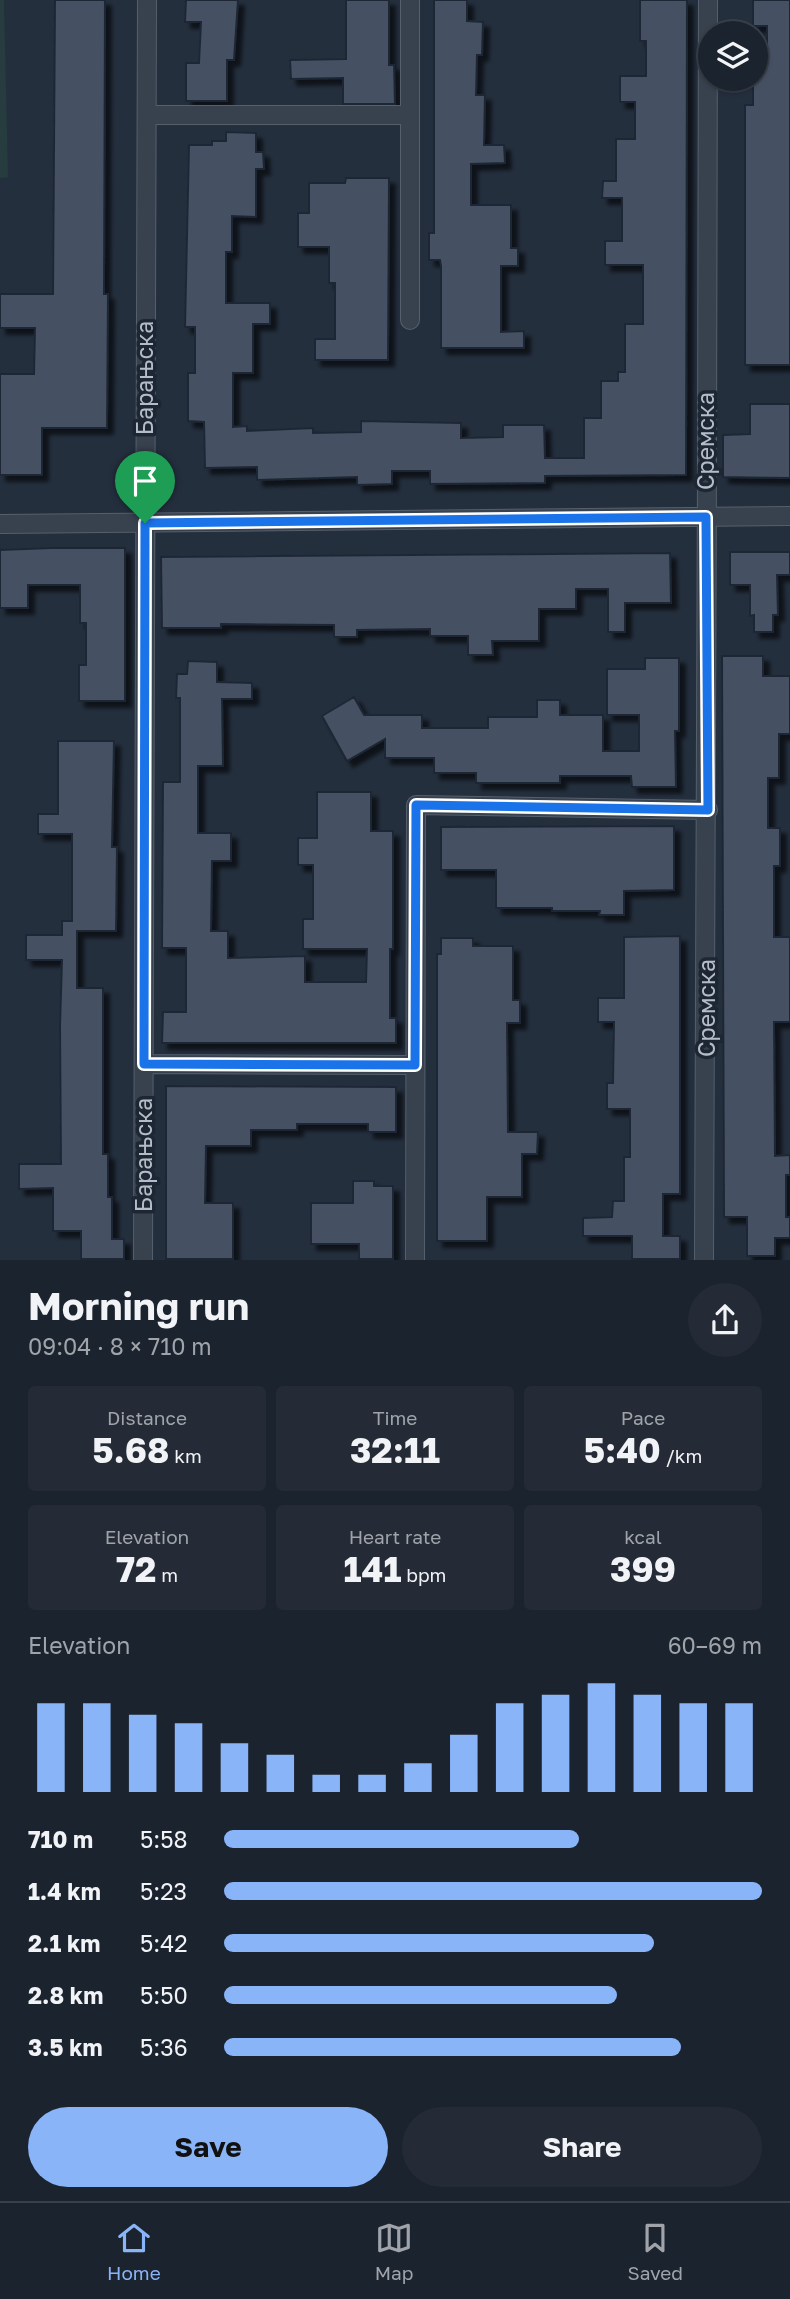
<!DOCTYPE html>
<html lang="en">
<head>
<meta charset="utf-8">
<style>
	:root { --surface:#1b232e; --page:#242b36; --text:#f1f3f6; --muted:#a0a4aa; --line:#39404a; --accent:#8ab4f8 }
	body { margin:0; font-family:"Golos Text",sans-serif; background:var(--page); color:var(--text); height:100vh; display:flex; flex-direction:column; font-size:26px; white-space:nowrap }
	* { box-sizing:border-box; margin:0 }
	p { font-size:23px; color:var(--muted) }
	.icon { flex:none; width:38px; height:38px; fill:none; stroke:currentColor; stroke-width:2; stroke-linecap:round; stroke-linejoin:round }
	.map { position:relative; height:1260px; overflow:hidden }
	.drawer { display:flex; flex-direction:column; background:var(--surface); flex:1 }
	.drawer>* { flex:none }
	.fabs { position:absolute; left:698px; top:21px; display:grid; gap:14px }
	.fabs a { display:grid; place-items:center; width:70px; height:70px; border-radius:50%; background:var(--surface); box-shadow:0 2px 5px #0004,0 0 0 2px var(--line); font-size:35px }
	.pin { position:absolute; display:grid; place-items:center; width:60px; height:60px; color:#fff; margin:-72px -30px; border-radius:50% 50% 50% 0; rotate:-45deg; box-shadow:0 0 7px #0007 }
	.pin .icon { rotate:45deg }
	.round { display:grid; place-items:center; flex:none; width:74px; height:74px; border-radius:37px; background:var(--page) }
	.summary { display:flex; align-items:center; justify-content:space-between; height:119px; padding:0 28px }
	h1 { font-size:38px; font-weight:700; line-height:52px }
	.figures { display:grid; grid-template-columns:repeat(3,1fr); gap:10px; height:119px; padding:7px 28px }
	.figures div { display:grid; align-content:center; border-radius:7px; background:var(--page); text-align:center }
	.figures b { font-size:35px; font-weight:700 }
	.figures small { font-size:19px; font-weight:400 }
	.figures p { font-size:19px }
	.chart { height:196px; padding:14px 28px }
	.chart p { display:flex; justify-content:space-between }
	.chart svg { width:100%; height:126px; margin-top:7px; stroke:var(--accent); stroke-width:6 }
	.cta { display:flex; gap:14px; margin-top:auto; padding:14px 28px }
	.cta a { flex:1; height:80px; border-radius:42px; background:var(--accent); color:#111; font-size:28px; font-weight:700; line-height:80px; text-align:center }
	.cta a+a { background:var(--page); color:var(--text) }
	ul { padding:0 28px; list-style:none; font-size:23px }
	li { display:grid; grid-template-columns:112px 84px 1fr; align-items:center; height:52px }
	li i { height:18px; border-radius:9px; background:var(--accent) }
	.tab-bar { display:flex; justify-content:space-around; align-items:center; height:98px; border-top:2px solid var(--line); background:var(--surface); font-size:19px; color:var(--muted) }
	.tab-bar a { display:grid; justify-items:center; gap:4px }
	.tab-bar .active { color:var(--accent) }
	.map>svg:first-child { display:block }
	.green { fill:#263c3f }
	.building { fill:#455162; stroke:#1f2835; stroke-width:2; filter:url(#shadow) }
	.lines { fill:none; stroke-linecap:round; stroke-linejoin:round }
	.street-casing { stroke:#565f6c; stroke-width:20 }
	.street { stroke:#38414e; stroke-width:18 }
	.route-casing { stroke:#fff; stroke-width:14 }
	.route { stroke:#1a73e8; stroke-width:9 }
	.labels { text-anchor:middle; stroke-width:7; stroke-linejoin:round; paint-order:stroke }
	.street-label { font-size:23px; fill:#b4bcc9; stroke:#1d2633 }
</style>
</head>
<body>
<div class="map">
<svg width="790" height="1260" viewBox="0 0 790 1260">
	<defs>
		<filter id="shadow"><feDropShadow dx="6" dy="6" stdDeviation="2" flood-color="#0009"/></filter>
	</defs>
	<rect width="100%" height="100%" fill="#242f3e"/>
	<path class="green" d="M0 0H4L8 177 0 178Z"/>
	<path class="building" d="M55 0H105L104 294H108L107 428H42V475H0V374H34L35 328H0V294H53Z
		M186 0H238L234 60H227V101H186V63H199L201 22H185Z
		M346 0H389V65H394L395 104H343V78L291 79 290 60 346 59Z
		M434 0H467V21L483 22 482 55H477L476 95H485L484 145H504L505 163 471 164V205H511V248H518V266H501V332L524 331V348H441V266L440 260H429V233H434Z
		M640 0H687L686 475 545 476V483L430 484V471H392V484L357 485V477L257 480V467L205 468 204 422 188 421V373H195V327H185L189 145H212V141H226V132L256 133V152H263L264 169H256V217L232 216V252H226V303H270V324H253V373H233V427L247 426V431L313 428V433L361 432V421L461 423V438L503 437V425H544L545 458H584V418H601V381H618V372H625V324H643V265H605V241H622V198H602L603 181H616V139H635V102H620V76H646V41H640Z
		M753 0H790V365H745V105H753V79H756V66H767V26H753Z
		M346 178H389L388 360H315V339H335V283H329V247H298V213H309V183H345Z
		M750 404H790V478L723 477V435L750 434Z
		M51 548H125V701H79V665H86V623H80V585H28V608H0V550Z
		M730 552H790V575H777L778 615H773V632H754V615L750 616V585H730Z
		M670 553 671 603H625V632H608V589H576V609H539V641H492L493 655H468V636H430V629L357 630V637H334V625L221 624V628H162L161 557Z
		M722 656H763V676H790V734H779V778H768V828H780V866H774V937H790V1022H774L775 1156 790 1155V1175H786V1217H790V1238H775V1256H747V1217H724Z
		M645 658H679V731H675L676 787H632L631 776H560V783H476V773H434V758H385V739L347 761 322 716 354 697 364 715H422V728H488V717H537V700H560V715H603V751H639V715H607V669H645Z
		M188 661 217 662V682L252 683V699H222L223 766H198V833H231V861H212L211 931H228V958L305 956V982H366L367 949H303V919H313V865H298V838H317V792H371V831H393V949H390V1018H396V1043H162L163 1012H186V948H162L163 782H180V698H176L177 674H187Z
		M58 741H114L112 847H117L116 931H77V988H103V1154H108V1197H112V1239H124V1259H81V1231H53V1188L19 1189V1164H61L60 1026 62 960H26V935H62V921H72V834H38V814H58Z
		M674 826V890L624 891V915H599L600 911H552V908H496V870H441V827Z
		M680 936V1194H663V1236H680V1259H632V1236H583V1218L612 1217 613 1201H624V1157H630V1109H607V1083H613L614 1022H598V998H624V937Z
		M441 938H473V946H513V1000H520V1023H507L508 1132H538L537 1154H522V1197H487V1241H437V954H441Z
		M166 1086 396 1087V1132H368V1124H297V1130H251V1146H206L205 1203H233V1259H166Z
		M353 1181H374V1186H393V1259H359V1244H311V1203H353Z"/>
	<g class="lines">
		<defs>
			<path id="street" d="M147 115H410
				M410 320V0
				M0 524 790 516
				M144 1064 415 1065
				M143 1260 147 0
				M415 1260 416 805 708 810
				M704 1260C708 840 706 420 708 0"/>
		</defs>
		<use href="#street" class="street-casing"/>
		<use href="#street" class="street"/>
	</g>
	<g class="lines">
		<defs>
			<path id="route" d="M706 517 708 810 416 805 415 1065 144 1064 145 523Z"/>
		</defs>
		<use href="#route" class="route-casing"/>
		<use href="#route" class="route"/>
	</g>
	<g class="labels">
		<g class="street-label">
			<text transform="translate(145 378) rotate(-90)" y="8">Барањска</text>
			<text transform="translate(706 441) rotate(-90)" y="8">Сремска</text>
			<text transform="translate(707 1008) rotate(-90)" y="8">Сремска</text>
			<text transform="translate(144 1155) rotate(-90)" y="8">Барањска</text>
		</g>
	</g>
</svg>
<div class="fabs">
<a><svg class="icon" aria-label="layers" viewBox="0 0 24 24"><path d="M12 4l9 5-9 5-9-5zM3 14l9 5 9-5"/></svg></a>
</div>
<div class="pin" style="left:145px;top:523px;background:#1e9e55"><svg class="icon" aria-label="arrive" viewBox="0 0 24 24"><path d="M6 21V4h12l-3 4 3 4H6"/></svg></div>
</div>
<section class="drawer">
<div class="summary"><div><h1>Morning run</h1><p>09:04 · 8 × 710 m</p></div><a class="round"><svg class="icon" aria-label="share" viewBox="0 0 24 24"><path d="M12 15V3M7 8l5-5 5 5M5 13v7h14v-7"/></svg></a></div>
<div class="figures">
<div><p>Distance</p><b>5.68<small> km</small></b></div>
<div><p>Time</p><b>32:11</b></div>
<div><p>Pace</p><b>5:40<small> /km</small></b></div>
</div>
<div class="figures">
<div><p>Elevation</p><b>72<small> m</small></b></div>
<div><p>Heart rate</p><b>141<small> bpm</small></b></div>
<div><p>kcal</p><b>399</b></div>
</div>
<div class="chart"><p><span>Elevation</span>60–69 m</p>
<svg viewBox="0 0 160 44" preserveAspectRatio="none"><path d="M5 44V13M15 44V13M25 44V17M35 44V20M45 44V27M55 44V31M65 44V38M75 44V38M85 44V34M95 44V24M105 44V13M115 44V10M125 44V6M135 44V10M145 44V13M155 44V13"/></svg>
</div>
<ul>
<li><b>710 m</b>5:58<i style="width:66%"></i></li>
<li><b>1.4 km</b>5:23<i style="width:100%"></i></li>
<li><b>2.1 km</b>5:42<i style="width:80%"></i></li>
<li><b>2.8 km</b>5:50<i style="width:73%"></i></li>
<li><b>3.5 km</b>5:36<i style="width:85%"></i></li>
</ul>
<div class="cta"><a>Save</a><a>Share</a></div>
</section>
<nav class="tab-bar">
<a class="active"><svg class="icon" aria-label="home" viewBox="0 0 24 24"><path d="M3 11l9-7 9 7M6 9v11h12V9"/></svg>Home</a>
<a><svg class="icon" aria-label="map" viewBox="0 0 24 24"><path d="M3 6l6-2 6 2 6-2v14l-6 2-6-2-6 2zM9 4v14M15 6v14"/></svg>Map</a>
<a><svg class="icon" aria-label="saved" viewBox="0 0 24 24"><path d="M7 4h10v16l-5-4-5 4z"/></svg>Saved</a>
</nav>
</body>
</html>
